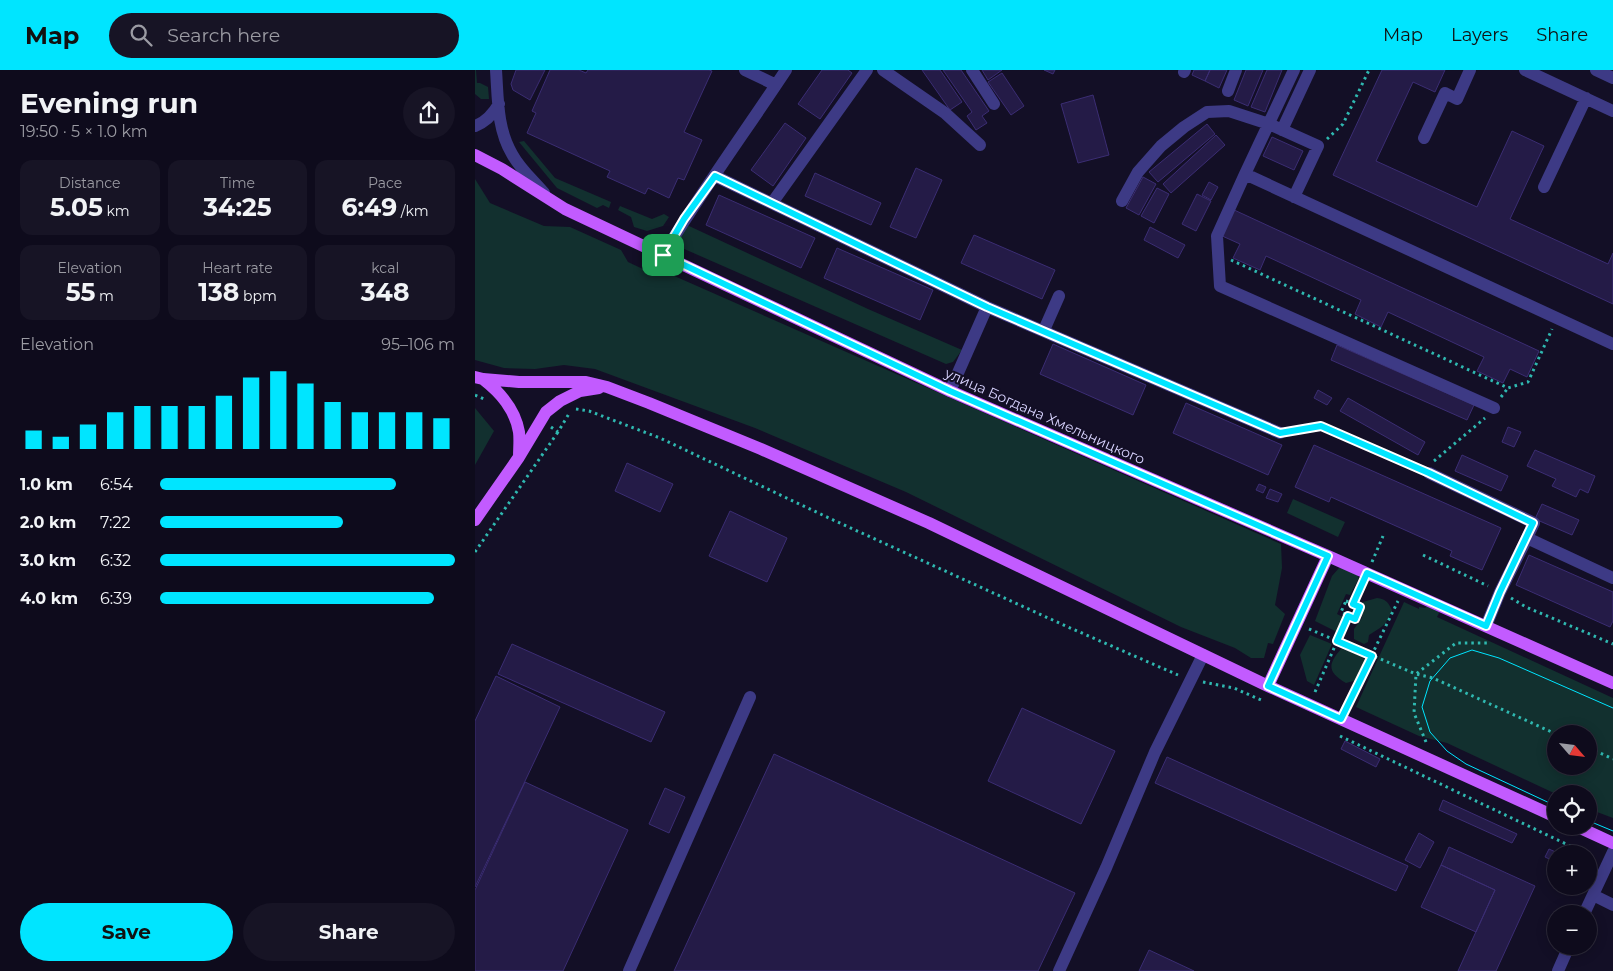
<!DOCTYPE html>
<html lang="en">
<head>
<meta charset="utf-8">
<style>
	:root { --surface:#0e0b1c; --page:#171425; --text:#f1f3f6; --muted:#9b9ba3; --line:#2e2b3b; --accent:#00e5ff }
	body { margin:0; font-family:Montserrat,sans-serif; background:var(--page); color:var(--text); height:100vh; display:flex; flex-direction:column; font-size:19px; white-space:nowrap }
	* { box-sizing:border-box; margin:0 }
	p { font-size:16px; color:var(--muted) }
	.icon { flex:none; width:28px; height:28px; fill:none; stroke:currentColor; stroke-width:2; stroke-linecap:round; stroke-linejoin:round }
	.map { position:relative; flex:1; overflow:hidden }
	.side { display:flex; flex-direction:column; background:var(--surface); width:475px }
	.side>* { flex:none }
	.needle { width:32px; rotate:118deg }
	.buttons { position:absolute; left:1072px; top:655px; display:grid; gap:10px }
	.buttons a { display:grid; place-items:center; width:50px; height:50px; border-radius:50%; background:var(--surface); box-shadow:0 2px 12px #0003,0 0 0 1px var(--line); font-size:25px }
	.pin { position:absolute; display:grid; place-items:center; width:42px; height:42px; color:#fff; margin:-21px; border-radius:10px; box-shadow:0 2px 8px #0006 }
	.round { display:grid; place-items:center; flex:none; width:52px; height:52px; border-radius:26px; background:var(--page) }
	.head { display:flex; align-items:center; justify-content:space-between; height:85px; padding:0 20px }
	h1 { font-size:28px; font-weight:700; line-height:38px }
	.metrics { display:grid; grid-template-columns:repeat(3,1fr); gap:8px; height:85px; padding:5px 20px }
	.metrics div { display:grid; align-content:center; border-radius:12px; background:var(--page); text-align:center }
	.metrics b { font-size:25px; font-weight:700 }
	.metrics small { font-size:14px; font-weight:400 }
	.metrics p { font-size:14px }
	.chart { height:140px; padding:10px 20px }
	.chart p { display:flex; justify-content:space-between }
	.chart svg { width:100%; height:90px; margin-top:5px; stroke:var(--accent); stroke-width:6 }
	.cta { display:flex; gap:10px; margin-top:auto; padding:10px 20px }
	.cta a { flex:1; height:58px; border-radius:30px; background:var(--accent); color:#111; font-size:20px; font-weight:700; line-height:58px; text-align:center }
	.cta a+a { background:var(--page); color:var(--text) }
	ul { padding:0 20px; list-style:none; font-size:16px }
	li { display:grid; grid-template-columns:80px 60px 1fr; align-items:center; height:38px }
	li i { height:12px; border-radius:6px; background:var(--accent) }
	header { display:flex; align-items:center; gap:30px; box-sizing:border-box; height:70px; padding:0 25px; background:var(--accent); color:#111 }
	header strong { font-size:24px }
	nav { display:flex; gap:28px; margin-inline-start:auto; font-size:18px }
	.search { width:350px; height:45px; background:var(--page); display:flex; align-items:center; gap:12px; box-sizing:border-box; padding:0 18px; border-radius:28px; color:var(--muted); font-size:19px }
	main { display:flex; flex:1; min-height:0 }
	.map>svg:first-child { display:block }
	.green { fill:#12302f; fill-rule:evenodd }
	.building { fill:#241b47; stroke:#3b2d73 }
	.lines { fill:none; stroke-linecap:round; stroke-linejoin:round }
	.path { stroke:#2fb8b0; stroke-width:3; stroke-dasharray:2.5 4; stroke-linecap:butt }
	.minor { stroke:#3d3a85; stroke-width:12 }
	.major { stroke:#c25bff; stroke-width:12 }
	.tram { stroke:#00e5ff; stroke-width:1 }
	.route-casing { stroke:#fff; stroke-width:10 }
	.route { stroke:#00e5ff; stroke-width:6 }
	.labels { text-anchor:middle; stroke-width:4; stroke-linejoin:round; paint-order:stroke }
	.street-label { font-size:14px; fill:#d9d4ff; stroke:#130f26 }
</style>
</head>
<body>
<header>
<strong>Map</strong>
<div class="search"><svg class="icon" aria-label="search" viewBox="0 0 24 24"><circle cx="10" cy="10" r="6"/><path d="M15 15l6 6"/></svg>Search here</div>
<nav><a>Map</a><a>Layers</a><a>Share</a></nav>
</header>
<main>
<section class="side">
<div class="head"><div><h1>Evening run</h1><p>19:50 · 5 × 1.0 km</p></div><a class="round"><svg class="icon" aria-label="share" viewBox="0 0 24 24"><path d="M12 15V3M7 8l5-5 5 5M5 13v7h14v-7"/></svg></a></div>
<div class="metrics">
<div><p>Distance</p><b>5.05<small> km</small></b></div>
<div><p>Time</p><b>34:25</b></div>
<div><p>Pace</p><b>6:49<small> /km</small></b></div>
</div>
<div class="metrics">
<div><p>Elevation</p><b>55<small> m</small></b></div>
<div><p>Heart rate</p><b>138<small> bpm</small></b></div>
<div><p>kcal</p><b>348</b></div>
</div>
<div class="chart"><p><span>Elevation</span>95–106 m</p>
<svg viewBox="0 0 160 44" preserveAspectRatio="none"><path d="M5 44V35M15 44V38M25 44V32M35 44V26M45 44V23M55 44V23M65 44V23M75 44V18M85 44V9M95 44V6M105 44V12M115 44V21M125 44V26M135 44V26M145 44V26M155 44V29"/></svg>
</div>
<ul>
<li><b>1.0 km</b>6:54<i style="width:80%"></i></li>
<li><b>2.0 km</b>7:22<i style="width:62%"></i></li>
<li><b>3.0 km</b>6:32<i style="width:100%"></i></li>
<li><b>4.0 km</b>6:39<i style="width:93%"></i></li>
</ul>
<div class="cta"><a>Save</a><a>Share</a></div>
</section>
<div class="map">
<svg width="1138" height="901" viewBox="0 0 1138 901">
	<rect width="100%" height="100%" fill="#130f26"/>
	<path class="green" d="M0 0H1L2 13H5L13 17 14 29H6L0 24Z
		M49 71 80 108 136 132 134 138 128 135 122 138 82 118 44 72Z
		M0 109 15 133 69 156 95 157 146 180 153 192 170 200 180 203 188 201 806 474 807 498 800 535 810 544 798 574 793 573 789 588H776L760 578 706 557 431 422 280 358 120 299 89 295 60 299 29 298 0 290Z
		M145 136 177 149 189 144 194 147 188 156 172 161 159 157 156 147 143 140Z
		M214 156 393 239 487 280 478 292 471 294 207 178 205 166 208 157Z
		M0 338 19 361 0 395Z
		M818 429 870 452 863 467 812 443Z
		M864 498C873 498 879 500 884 508L875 525 871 524 862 544 868 547 862 562 840 551 857 506Z
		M902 528C911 529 913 532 917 540 911 556 908 556 894 565L893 572 889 574 879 569V559L887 548 888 532Z
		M929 532 944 539V537L950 538 954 535 965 541 962 547 1138 628V748L1114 739V724H1081L972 673 944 666 881 637ZM1081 664H1114V696H1081Z
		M835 565 857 574 839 615 832 611 825 585Z
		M866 579 881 583 892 591 889 599 882 610 871 613C853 602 852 595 866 579Z"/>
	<path class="building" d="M41 0H70L55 30 38 20 36 14Z
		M75 0H104L111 3 113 0H234L237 1 209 62 227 70 209 110 203 108 194 128 173 118 170 124 132 107 135 101 52 63 61 43 57 41Z
		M347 0H373L377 3 345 49 323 34Z
		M447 0H465L487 32 475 40Z
		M468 0H486L514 41 507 46 512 53 501 60 492 46 497 42Z
		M507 0H527L513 10Z
		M569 0H580L578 4Z
		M719 0H735L730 11 717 5Z
		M735 0H752L744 18 730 11Z
		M771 0H788L773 36 759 30Z
		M792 0H807L790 42 776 37Z
		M907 0H970L960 22 938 12 901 91 1002 137 1037 61 1069 76 1035 149 1133 194 1138 183V234L858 105Z
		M527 3 549 36 536 45 513 12Z
		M618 25 634 85 603 93 586 34Z
		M310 53 331 68 298 116 276 100Z
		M732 54 740 64 683 112 674 102Z
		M741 65 750 75 696 123 688 114Z
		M797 67 828 81 819 100 788 86Z
		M441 98 467 110 441 168 415 157Z
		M340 103 406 133 396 155 330 126Z
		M668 107 681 114 664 145 651 138Z
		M734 112 743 117 736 130 727 125Z
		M682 118 694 124 679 153 666 146Z
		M722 124 736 131 721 161 707 154Z
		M244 125 340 168 326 198 231 155Z
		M757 139 1064 281 1052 307 1035 299 1028 313 1002 301 1009 287 913 242 906 257 880 244 886 230 791 186 785 200 758 188 765 174 745 165Z
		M675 157 710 175 703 188 669 170Z
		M499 165 580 200 567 229 486 193Z
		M362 178 458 220 445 250 349 208Z
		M578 274 671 315 658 345 565 304Z
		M862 275 999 335 992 350 856 290Z
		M843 320 857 328 852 335 839 328Z
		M873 328 950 372 943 385 865 341Z
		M711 333 807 375 793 405 698 363Z
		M1033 357 1046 362 1039 377 1027 372Z
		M839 375 1026 458 1007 500 975 486 977 481 856 427 854 432 820 417Z
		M1060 380 1120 406 1113 423 1105 419 1101 427 1077 416 1081 409 1052 396Z
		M987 385 1033 406 1026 421 980 401Z
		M152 393 198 414 185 442 140 421Z
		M784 414 791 417 788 423 781 420Z
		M795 419 807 424 803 432 791 428Z
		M1067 434 1104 450 1097 465 1060 449Z
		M255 441 312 468 292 512 234 486Z
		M1054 485 1138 522V551L1135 557 1041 515Z
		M37 574 190 642 176 672 23 604Z
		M21 606 85 637 0 817V651Z
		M547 638 640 681 606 754 513 711Z
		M870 671 905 689 901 697 866 679Z
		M299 684 600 823 563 901H199Z
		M692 687 933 796 921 821 680 713Z
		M50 712 153 760 88 901H0V820Z
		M190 718 210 727 194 763 174 754Z
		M968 730 1042 764 1037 773 964 740Z
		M944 763 959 772 945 798 930 790Z
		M974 777 1060 816 1021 901H983L1020 820 966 795Z
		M1074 779 1085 784H1081V792L1070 787Z
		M966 795 1020 820 1001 862 946 837Z
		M674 880 719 901H664Z"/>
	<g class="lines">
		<path class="path" d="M852 69 868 54 894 0
			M756 190 1033 318 1053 312 1077 259
			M0 325 9 329
			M1026 327 1033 318
			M101 339 114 341 185 368 356 449 593 557 703 605
			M76 357 83 362 95 342
			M818 361 846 356 943 398
			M959 391 1010 348
			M0 482 83 362
			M948 485 1013 516
			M897 492 908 466
			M1036 528 1051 537 1138 574
			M871 531 885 537 880 549 866 542Z
			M878 534 887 514
			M834 559 941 604 981 573H1013
			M728 612 759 618 786 630
			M840 622 873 546
			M871 638 923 531
			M865 666 1112 784
			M951 672 939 643 941 604 958 608 1081 664
			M1114 678 1138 689"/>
		<path class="minor" d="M21 0C23 28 22 59 37 84 45 99 58 110 69 123
			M270 0 301 15
			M408 0 470 43 505 75
			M497 0 519 34
			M819 0 770 104 1138 274
			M1050 0 1138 41
			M1121 0 1138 8
			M709 2 710 0
			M753 21 761 0
			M0 56C11 52 18 44 24 34
			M807 60 835 0
			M949 68 970 23 982 29 995 0
			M770 104 742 166 745 216 1019 338
			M240 106 512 237 805 363
			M1069 117 1111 28
			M647 131 663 102 686 76 709 57 732 42 754 41 794 54 843 76 819 127
			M297 133 392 0
			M188 185C226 122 270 62 311 0
			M569 260 584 226
			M475 321 512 237
			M954 403 1059 453 1052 468
			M1011 556 1025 522 1052 468 1138 508
			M1118 825 1138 835
			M1109 844 1138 782
			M154 901 275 627
			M584 901 631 798 680 682 728 585
			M1083 901 1094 876"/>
		<path class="major" d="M0 85 27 99 90 139 475 321 853 486 1138 613
			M0 307 8 309 44 312H111L132 317 174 333 286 379 454 453 793 616 1081 747
			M8 309C26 323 40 339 44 362 45 370 44 379 44 387
			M0 450 44 387 71 342 85 331 105 321 124 318
			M793 616 853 486
			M1101 756 1138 773"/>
		<path class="tram" d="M1081 736 991 694 972 681 955 662 947 637 955 611 975 588 997 580 1024 588 1138 638
			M1114 751 1138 761"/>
	</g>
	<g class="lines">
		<defs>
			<path id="route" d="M240 106 512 237 805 363 846 356 954 403 1058 453 1025 522 1011 556 892 503 878 534 885 537 880 549 873 546 862 571 897 586 866 649 793 616 853 486 475 321 188 185 209 149Z"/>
		</defs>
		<use href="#route" class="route-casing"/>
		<use href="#route" class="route"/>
	</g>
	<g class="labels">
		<g class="street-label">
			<text transform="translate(570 346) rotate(24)" y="5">улица Богдана Хмельницкого</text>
		</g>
	</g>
</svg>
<div class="buttons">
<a><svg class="needle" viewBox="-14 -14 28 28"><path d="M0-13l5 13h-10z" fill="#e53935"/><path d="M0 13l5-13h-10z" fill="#9b9ba3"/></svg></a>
<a><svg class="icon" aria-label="locate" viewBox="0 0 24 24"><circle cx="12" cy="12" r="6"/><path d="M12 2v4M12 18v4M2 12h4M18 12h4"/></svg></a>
<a>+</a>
<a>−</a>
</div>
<div class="pin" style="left:188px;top:185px;background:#1e9e55"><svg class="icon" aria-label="arrive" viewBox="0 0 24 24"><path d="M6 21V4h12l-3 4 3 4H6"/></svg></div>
</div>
</main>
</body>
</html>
